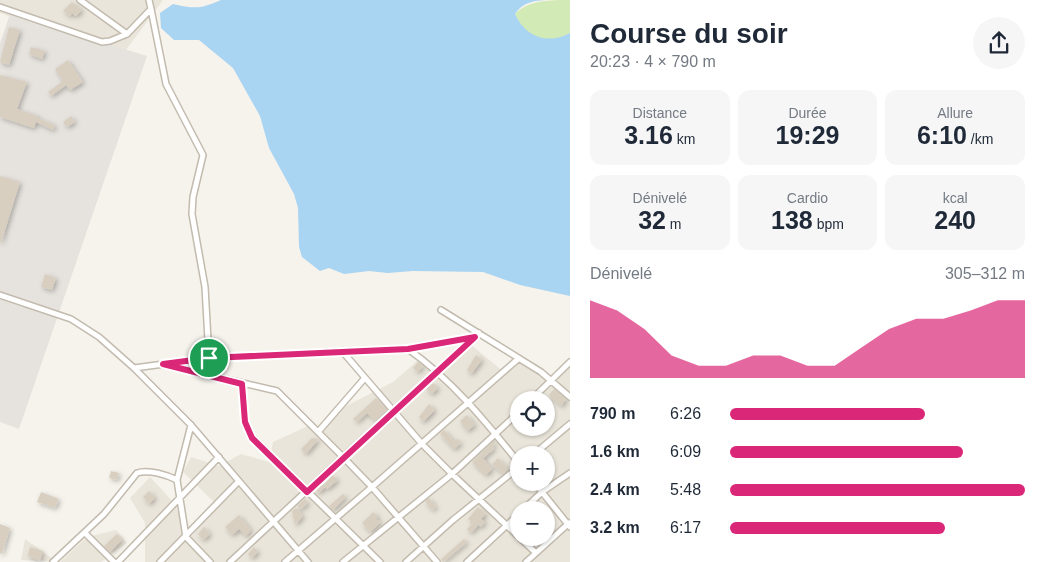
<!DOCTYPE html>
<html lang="fr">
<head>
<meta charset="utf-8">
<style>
	:root { --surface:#fff; --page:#f6f6f7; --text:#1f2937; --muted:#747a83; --accent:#db2777 }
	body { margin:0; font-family:Arial,sans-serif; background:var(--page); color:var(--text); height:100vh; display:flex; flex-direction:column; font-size:19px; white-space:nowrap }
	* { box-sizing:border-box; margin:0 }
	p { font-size:16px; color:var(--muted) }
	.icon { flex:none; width:28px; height:28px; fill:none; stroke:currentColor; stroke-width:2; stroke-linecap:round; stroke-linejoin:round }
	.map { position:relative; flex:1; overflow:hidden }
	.sheet { display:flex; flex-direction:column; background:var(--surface); width:475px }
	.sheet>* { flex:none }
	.tools { position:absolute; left:510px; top:391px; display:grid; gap:10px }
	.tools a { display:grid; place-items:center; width:45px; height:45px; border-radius:50%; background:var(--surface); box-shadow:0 1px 4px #0004; font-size:25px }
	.pin { position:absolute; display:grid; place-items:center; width:42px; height:42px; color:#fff; margin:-21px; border:2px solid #fff; border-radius:50%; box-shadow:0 1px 5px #0007 }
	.round { display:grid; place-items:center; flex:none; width:52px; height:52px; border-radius:26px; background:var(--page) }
	.summary { display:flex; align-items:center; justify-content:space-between; height:85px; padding:0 20px }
	h1 { font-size:28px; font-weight:800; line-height:38px }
	.figures { display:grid; grid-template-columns:repeat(3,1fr); gap:8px; height:85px; padding:5px 20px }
	.figures div { display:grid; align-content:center; border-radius:12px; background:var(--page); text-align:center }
	.figures b { font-size:25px; font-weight:800 }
	.figures small { font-size:14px; font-weight:400 }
	.figures p { font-size:14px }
	.chart { height:140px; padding:10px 20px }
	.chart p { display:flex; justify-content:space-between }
	.chart svg { width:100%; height:90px; margin-top:5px; fill:var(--accent); opacity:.7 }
	ul { padding:0 20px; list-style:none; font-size:16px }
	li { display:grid; grid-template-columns:80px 60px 1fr; align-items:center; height:38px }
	li i { height:12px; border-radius:6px; background:var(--accent) }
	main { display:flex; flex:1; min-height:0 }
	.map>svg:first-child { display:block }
	.residential { fill:#eae5da; fill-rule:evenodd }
	.industrial { fill:#e6e2dd }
	.green { fill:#d2eab5 }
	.water { fill:#a9d4f2 }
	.building { fill:#d8cfc1; filter:url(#shadow) }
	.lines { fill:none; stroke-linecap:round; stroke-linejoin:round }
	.minor-casing { stroke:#c2bbae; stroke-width:8 }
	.minor { stroke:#fff; stroke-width:5 }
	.route-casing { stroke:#fff; stroke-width:10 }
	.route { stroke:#db2777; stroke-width:6 }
</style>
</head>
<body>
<main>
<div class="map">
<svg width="570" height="562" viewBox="0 0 570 562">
	<defs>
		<filter id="shadow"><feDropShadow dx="2" dy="2" stdDeviation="2.5" flood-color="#0004"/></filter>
	</defs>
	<rect width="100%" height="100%" fill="#f6f3ec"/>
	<path class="residential" d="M0 0H163L123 54 0 13Z
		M465 340 504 372 515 362 544 372 553 381 570 363V562H145V523L130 498 150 477 175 504 188 541 217 505 183 472 191 457 219 466 241 454 269 462 273 442 308 426 322 429 344 407 393 382 423 356 436 367ZM519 400H546V428H519ZM519 455H546V482H519ZM519 510H546V538H519Z
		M116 530 127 543 101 562H60L87 537Z
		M25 539 57 562 21 560Z"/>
	<path class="industrial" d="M10 14 147 56 19 429 0 422V43Z"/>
	<path class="green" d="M570 0V33C547 46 525 38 515 14 528 0 550 0 570 0Z"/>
	<path class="water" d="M221 0H545C532 1 522 3 515 14 525 37 548 45 570 33V296L520 285 483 272 413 271 388 273 369 271 344 274 329 268 320 271 302 257 299 247 298 208 294 194 269 148 260 116 233 68 199 40H174L161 28 160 13 173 4C194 9 201 9 221 0Z"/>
	<path class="building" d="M72 2 82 10 76 16 72 13 70 16 63 11Z
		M9 27 20 30 9 65 0 62Z
		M31 47 45 51 42 59 29 54Z
		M68 60 83 82 70 90 66 85 51 96 48 92 63 81 55 69Z
		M0 75 27 82 17 109 38 116V118L55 125 53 130 36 122 34 128 0 117Z
		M71 116 75 122 67 127 63 122Z
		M0 176 20 182 1 243H0Z
		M45 274 56 278 52 290 41 287Z
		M476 355 482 360 471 374 467 370Z
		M418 362 423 366 418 372 413 368Z
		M433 383 438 388 432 394 426 389Z
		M554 389 566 399 561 406 549 395Z
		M376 398 387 410 375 421 367 413 357 422 353 419Z
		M429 404 435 410 423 422 419 417Z
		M467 415 475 425 467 431 460 421Z
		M444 430 454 441 457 439 461 443 454 449 440 434Z
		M312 438 319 439 306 454 301 449Z
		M495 440 496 442 492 446 494 449 483 458 492 469 486 475 472 462Z
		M498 458 508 469 503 474 492 464Z
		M111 471 119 473 117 480 109 478Z
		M332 475 338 480 327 489 325 487 319 493 315 489 322 483 324 485Z
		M149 491 155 498 149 504 143 497Z
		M41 492 59 499 55 508 37 502Z
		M343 494 346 497 333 510 329 506Z
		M429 498 436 507 432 510 425 501Z
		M305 499 308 503 301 509 297 506Z
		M478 507 486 514 481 519 485 522 481 527 478 525 471 533 467 529 473 523 468 519Z
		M296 508 303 516 295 525 292 511Z
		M373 512 378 516 376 519 381 522 370 532 362 523Z
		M239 515 251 530 246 536 239 529 232 535 225 527Z
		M0 524 10 528 2 554 0 553Z
		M204 527 210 534 203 540 198 534Z
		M117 534 122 540 110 552 104 546Z
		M464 539 467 542 443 562 441 559Z
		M30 547 43 551 40 561 28 556Z
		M254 547 258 552 252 558 248 554Z"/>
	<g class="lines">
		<defs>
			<path id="minor" d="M0 7 102 42 110 41 127 34 80 0
				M151 9 166 84 203 155 193 197 192 214 205 287 209 358
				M127 34 151 9 149 0
				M0 295 71 319 99 337 134 368 191 425 308 562
				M441 310 541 372 570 397
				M408 349 474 337
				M342 351 422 444 452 474 519 412
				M166 365 277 391 343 457 479 333
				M134 368 209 358 408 349C452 380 486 422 519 463
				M242 384 245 422 252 437 380 562
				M531 400 570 362
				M318 432 364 379
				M533 455 570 424
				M177 480 186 537 210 562
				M534 482 570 527
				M523 510 542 492 570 473
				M85 533 114 562
				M520 538 536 553 526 562
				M536 553 569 523
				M53 562 104 514 137 473C149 469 167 475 177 480L191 425
				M118 562 219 457
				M160 562 239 481
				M230 562 343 457 372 487 285 562
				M343 562 452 474 519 537
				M406 562 453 520 519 467
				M437 562 372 487 518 359
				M467 562 519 514"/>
		</defs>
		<use href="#minor" class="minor-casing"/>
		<use href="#minor" class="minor"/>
	</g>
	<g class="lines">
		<defs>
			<path id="route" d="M475 337 307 492 252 438 245 422 242 384 163 364 209 358 408 349Z"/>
		</defs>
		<use href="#route" class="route-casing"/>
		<use href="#route" class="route"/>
	</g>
</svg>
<div class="tools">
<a><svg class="icon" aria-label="locate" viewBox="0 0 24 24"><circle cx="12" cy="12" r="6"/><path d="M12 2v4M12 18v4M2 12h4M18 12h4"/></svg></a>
<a>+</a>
<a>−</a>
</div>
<div class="pin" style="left:209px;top:358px;background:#1e9e55"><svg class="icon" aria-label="arrive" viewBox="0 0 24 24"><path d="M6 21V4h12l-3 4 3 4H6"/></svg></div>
</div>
<section class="sheet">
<div class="summary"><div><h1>Course du soir</h1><p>20:23 · 4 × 790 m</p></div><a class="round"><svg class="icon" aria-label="share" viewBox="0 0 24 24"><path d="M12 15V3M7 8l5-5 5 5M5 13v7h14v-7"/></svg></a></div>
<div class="figures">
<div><p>Distance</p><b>3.16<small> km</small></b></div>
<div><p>Durée</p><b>19:29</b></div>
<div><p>Allure</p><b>6:10<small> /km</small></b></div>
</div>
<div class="figures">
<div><p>Dénivelé</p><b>32<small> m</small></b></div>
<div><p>Cardio</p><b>138<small> bpm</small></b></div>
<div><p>kcal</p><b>240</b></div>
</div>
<div class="chart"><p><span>Dénivelé</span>305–312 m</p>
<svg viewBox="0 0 160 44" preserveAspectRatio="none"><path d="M0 44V6L10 11L20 20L30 33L40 38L50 38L60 33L70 33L80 38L90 38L100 29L110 20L120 15L130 15L140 11L150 6L160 6V44z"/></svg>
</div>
<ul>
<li><b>790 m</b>6:26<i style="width:66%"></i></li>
<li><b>1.6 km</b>6:09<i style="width:79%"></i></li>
<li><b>2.4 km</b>5:48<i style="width:100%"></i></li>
<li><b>3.2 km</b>6:17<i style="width:73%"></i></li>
</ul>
</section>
</main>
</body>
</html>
